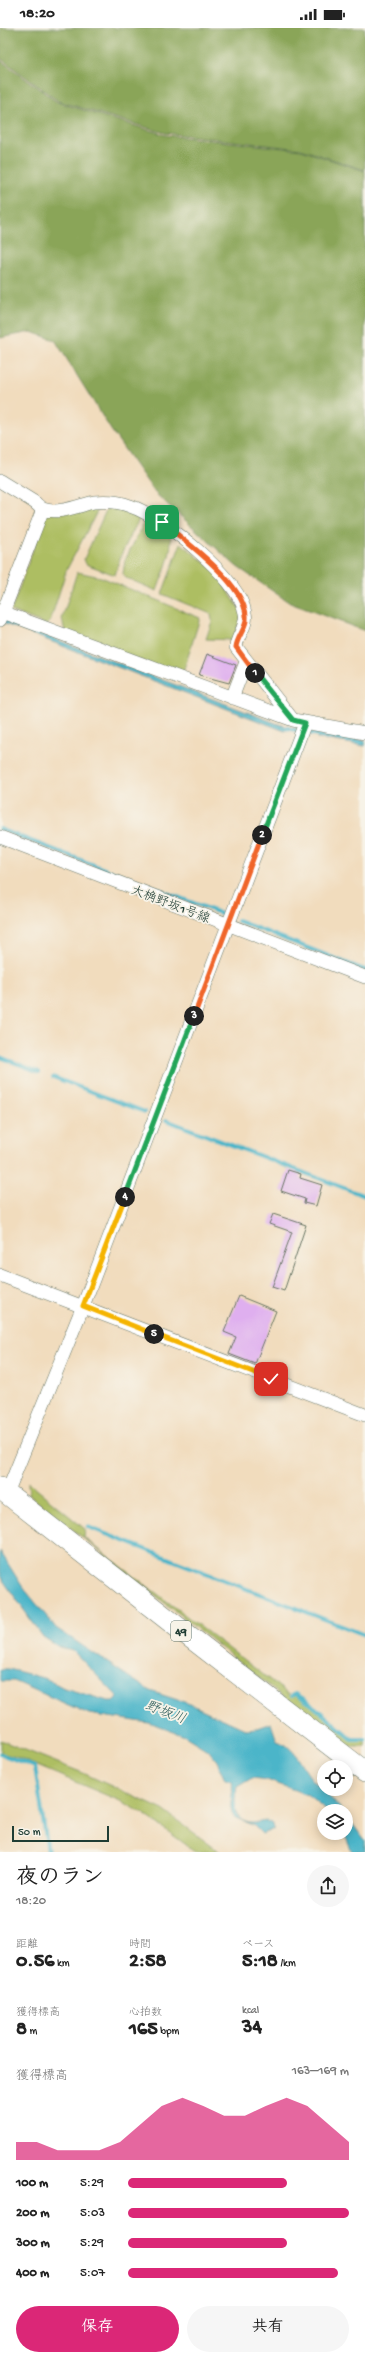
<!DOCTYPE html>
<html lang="ja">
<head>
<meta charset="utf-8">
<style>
	:root { --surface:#fff; --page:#f6f6f6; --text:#222; --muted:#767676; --accent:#db2777 }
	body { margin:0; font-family:"Gochi Hand","Klee One",sans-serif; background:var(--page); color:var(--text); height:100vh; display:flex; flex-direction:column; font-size:15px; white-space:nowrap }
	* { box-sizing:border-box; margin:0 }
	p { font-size:13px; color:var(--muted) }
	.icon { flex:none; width:22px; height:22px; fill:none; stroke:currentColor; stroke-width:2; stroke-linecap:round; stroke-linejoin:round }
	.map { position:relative; height:1824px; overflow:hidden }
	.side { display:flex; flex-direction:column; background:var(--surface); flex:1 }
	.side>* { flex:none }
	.fabs { position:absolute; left:317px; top:1732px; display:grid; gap:8px }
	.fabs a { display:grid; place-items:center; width:36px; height:36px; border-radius:50%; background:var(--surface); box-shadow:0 2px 10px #0003; font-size:20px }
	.scale { position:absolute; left:12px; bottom:10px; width:97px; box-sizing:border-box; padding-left:4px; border:2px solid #1f3d34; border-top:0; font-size:11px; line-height:14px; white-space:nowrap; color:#1f3d34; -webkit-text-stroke:3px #f7f3e8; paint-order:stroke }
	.pin { position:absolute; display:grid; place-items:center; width:34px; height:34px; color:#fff; margin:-17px; border-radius:8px; box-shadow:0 2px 6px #0006 }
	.km { position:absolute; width:20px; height:20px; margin:-10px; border-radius:50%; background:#222; color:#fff; font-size:11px; line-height:20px; text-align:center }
	.round { display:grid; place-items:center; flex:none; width:42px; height:42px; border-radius:21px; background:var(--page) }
	.overview { display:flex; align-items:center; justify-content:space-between; height:68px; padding:0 16px }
	h1 { font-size:22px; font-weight:700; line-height:30px }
	.metrics { display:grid; grid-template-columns:repeat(3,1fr); gap:6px; height:68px; padding:4px 16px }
	.metrics div { display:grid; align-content:center }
	.metrics b { font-size:20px; font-weight:700 }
	.metrics small { font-size:11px; font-weight:400 }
	.metrics p { font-size:11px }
	.chart { height:112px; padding:8px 16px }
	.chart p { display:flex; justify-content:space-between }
	.chart svg { width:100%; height:72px; margin-top:4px; fill:var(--accent); opacity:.7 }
	.cta { display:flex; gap:8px; margin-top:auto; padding:8px 16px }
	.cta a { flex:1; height:46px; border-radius:24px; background:var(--accent); color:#fff; font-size:16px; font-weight:700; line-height:46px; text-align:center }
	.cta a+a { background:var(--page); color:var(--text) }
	ul { padding:0 16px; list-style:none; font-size:13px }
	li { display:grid; grid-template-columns:64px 48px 1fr; align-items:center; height:30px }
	li i { height:10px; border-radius:5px; background:var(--accent) }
	.status { display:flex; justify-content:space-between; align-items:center; height:28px; padding:0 20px; background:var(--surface); direction:ltr }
	.status svg { height:11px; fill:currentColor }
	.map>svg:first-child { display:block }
	.green { fill:#adbe62; stroke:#667e4b }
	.forest { fill:#8aa558; stroke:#547146 }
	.water { fill:#4bb5c9; stroke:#35797e }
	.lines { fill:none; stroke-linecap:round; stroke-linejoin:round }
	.stream { stroke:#4bb5c9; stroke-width:4 }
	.building { fill:#dfafef }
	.street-casing { stroke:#687564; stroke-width:14 }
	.primary-casing { stroke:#687564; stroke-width:22 }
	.street { stroke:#fff; stroke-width:13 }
	.primary { stroke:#fff; stroke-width:21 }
	.split-1-casing { stroke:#fff; stroke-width:8 }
	.split-2-casing { stroke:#fff; stroke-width:8 }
	.split-3-casing { stroke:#fff; stroke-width:8 }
	.split-4-casing { stroke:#fff; stroke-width:8 }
	.split-5-casing { stroke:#fff; stroke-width:8 }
	.split-6-casing { stroke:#fff; stroke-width:8 }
	.split-1 { stroke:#f0652b; stroke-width:5 }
	.split-2 { stroke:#22a559; stroke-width:5 }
	.split-3 { stroke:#f0652b; stroke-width:5 }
	.split-4 { stroke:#22a559; stroke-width:5 }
	.split-5 { stroke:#f5b400; stroke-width:5 }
	.split-6 { stroke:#f5b400; stroke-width:5 }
	.labels { text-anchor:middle; stroke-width:3.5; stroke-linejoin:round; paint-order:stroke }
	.shield { fill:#f7f3e8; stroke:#60746a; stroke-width:1 }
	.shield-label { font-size:12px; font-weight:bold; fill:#1f3d34 }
	.street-label { font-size:13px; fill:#1f3d34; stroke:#f7f3e8 }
	.water-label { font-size:14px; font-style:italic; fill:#2a5b59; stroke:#f7f3e8 }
</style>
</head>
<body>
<div class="status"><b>18:20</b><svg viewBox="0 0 49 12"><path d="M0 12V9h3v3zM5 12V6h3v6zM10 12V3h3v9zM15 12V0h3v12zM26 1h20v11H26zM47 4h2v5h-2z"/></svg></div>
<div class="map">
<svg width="365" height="1824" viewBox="0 0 365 1824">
	<rect width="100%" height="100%" fill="#f7f3e8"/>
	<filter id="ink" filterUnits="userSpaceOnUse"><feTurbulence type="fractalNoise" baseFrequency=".025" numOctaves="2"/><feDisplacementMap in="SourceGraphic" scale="8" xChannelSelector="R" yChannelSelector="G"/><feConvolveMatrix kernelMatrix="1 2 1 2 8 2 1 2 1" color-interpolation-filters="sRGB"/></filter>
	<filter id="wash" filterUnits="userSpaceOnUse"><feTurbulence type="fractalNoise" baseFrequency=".012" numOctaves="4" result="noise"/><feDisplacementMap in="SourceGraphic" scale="16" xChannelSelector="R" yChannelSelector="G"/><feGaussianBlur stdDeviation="0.9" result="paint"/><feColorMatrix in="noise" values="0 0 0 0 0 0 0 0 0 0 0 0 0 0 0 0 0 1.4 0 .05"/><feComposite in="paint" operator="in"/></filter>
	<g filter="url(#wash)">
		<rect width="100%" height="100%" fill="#f1dcbd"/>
		<path class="green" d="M100 478 66 543 50 594 47 597 11 583 46 485Z
			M108 478 141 487 122 525 115 547 86 536 84 531Z
			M147 489 170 505C174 525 163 544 157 563L126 550 123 546 125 532Z
			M181 515 216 544 242 585 233 612 206 611 212 593 211 586 162 566Z
			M77 544 101 549 200 590 182 648 65 604 62 591Z
			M28 1454 85 1501 84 1510 291 1668 296 1667 311 1676 352 1712H365V1718H345L29 1467Z
			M0 1712 83 1745 163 1782 220 1824H196L144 1786 125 1775 16 1729 0 1725Z"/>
		<path class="forest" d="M0 0H365V142L301 121 165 105 58 73 0 30Z
			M0 32 57 74 165 107 301 122 365 143V603L290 575 236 538 155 465 111 402 55 312 31 304 0 310Z"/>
		<path class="water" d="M0 590 278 696 292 700 291 702 286 701 285 703 0 594Z
			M318 706 365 712V718L317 710Z
			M0 1523 22 1558 56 1600 150 1663 190 1676 245 1701 257 1700 271 1695 277 1713C297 1720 300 1737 312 1751 322 1762 333 1772 343 1783H328L308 1767 267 1752 252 1750 237 1759C234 1775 231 1796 255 1795 262 1794 267 1791 273 1796L274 1801 262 1806 253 1797 234 1789C226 1776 236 1766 231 1754L225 1752 217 1733 209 1723 185 1708 149 1695 89 1686 14 1653H0V1641H9L47 1651 64 1660 108 1673H114L118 1669 73 1623 59 1619 43 1609 0 1548Z
			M346 1787 365 1813V1824H352L344 1805H346Z"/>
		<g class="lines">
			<path class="stream" d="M286 700 323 708
				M0 801 225 887
				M238 893 365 942
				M0 1029 39 1044
				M53 1049 145 1084
				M166 1092 365 1168
				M88 1499 365 1607
				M292 1668 296 1666 311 1676 352 1711H365
				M0 1726 35 1739 48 1824"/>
		</g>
		<g id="blocks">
			<path class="building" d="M207 626 236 637 229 655 199 647Z
				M288 1142 301 1146 300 1150 322 1157 316 1178 304 1175 305 1171 281 1163Z
				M273 1186 306 1197 284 1263 272 1259 292 1204 269 1196Z
				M239 1268 276 1283 255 1336 229 1326 236 1309 224 1304Z"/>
		</g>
	</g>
	<g filter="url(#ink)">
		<use href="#blocks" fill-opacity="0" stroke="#687564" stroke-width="1"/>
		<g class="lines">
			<defs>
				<path id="street" d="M0 453C11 460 23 467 34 474 37 476 40 480 43 481 58 487 80 477 94 474 105 473 120 474 130 478 162 488 240 551 245 585 248 598 237 607 236 619L293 692
					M0 583 293 692 365 705
					M0 592 43 481
					M232 670 246 634
					M0 809 365 949
					M0 1247 365 1387
					M7 1465 83 1278 305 695"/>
				<path id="primary" d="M0 1460 185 1605 365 1744"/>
			</defs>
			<use href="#street" class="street-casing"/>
			<use href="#primary" class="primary-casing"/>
			<use href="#street" class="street"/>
			<use href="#primary" class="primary"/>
		</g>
	</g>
	<g class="lines" filter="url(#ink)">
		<defs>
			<path id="split-1" d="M162 494C186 514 250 559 246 593 244 603 237 610 236 619L255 645"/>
			<path id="split-2" d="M255 645 293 692 305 695 262 807"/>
			<path id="split-3" d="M194 988 262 807"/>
			<path id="split-4" d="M125 1169 194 988"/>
			<path id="split-5" d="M125 1169 83 1278 154 1306"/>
			<path id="split-6" d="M154 1306 271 1351"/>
		</defs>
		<use href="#split-1" class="split-1-casing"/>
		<use href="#split-2" class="split-2-casing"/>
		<use href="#split-3" class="split-3-casing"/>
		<use href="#split-4" class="split-4-casing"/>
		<use href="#split-5" class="split-5-casing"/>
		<use href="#split-6" class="split-6-casing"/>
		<use href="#split-1" class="split-1"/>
		<use href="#split-2" class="split-2"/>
		<use href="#split-3" class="split-3"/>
		<use href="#split-4" class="split-4"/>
		<use href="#split-5" class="split-5"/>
		<use href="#split-6" class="split-6"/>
	</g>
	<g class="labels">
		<rect class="shield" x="171" y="1593" width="20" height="20" rx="3"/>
		<g class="shield-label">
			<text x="181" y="1607">49</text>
		</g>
		<g class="street-label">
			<text transform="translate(171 875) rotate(21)" y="5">大桷野坂1号線</text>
		</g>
		<g class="water-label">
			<text transform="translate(166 1683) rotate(21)" y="5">野坂川</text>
		</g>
	</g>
</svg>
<div class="fabs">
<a><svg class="icon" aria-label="locate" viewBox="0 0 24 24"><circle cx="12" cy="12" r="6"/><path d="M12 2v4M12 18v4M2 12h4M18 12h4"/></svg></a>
<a><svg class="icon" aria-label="layers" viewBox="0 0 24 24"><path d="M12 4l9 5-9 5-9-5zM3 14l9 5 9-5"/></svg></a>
</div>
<div class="scale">50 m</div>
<div class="pin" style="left:162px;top:494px;background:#1e9e55"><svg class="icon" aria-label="arrive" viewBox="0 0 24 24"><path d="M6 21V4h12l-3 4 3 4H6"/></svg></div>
<div class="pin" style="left:271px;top:1351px;background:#d93025"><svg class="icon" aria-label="check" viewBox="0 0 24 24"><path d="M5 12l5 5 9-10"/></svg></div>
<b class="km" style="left:255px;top:645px">1</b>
<b class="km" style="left:262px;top:807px">2</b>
<b class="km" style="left:194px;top:988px">3</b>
<b class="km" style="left:125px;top:1169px">4</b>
<b class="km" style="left:154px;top:1306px">5</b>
</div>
<section class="side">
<div class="overview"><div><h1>夜のラン</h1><p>18:20</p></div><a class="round"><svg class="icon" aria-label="share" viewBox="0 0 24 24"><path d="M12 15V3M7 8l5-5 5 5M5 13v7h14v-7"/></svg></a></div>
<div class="metrics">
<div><p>距離</p><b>0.56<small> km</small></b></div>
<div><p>時間</p><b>2:58</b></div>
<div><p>ペース</p><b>5:18<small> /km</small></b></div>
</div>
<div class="metrics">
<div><p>獲得標高</p><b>8<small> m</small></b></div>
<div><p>心拍数</p><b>165<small> bpm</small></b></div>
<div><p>kcal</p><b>34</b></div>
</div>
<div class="chart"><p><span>獲得標高</span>163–169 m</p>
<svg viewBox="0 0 160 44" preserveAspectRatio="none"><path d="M0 44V33L10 33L20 38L30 38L40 38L50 33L60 22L70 11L80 6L90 11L100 17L110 17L120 11L130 6L140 11L150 22L160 33V44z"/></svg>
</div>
<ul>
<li><b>100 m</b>5:29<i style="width:72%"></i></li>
<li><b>200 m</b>5:03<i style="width:100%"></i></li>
<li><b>300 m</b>5:29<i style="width:72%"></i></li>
<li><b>400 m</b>5:07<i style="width:95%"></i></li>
</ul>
<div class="cta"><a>保存</a><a>共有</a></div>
</section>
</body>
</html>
